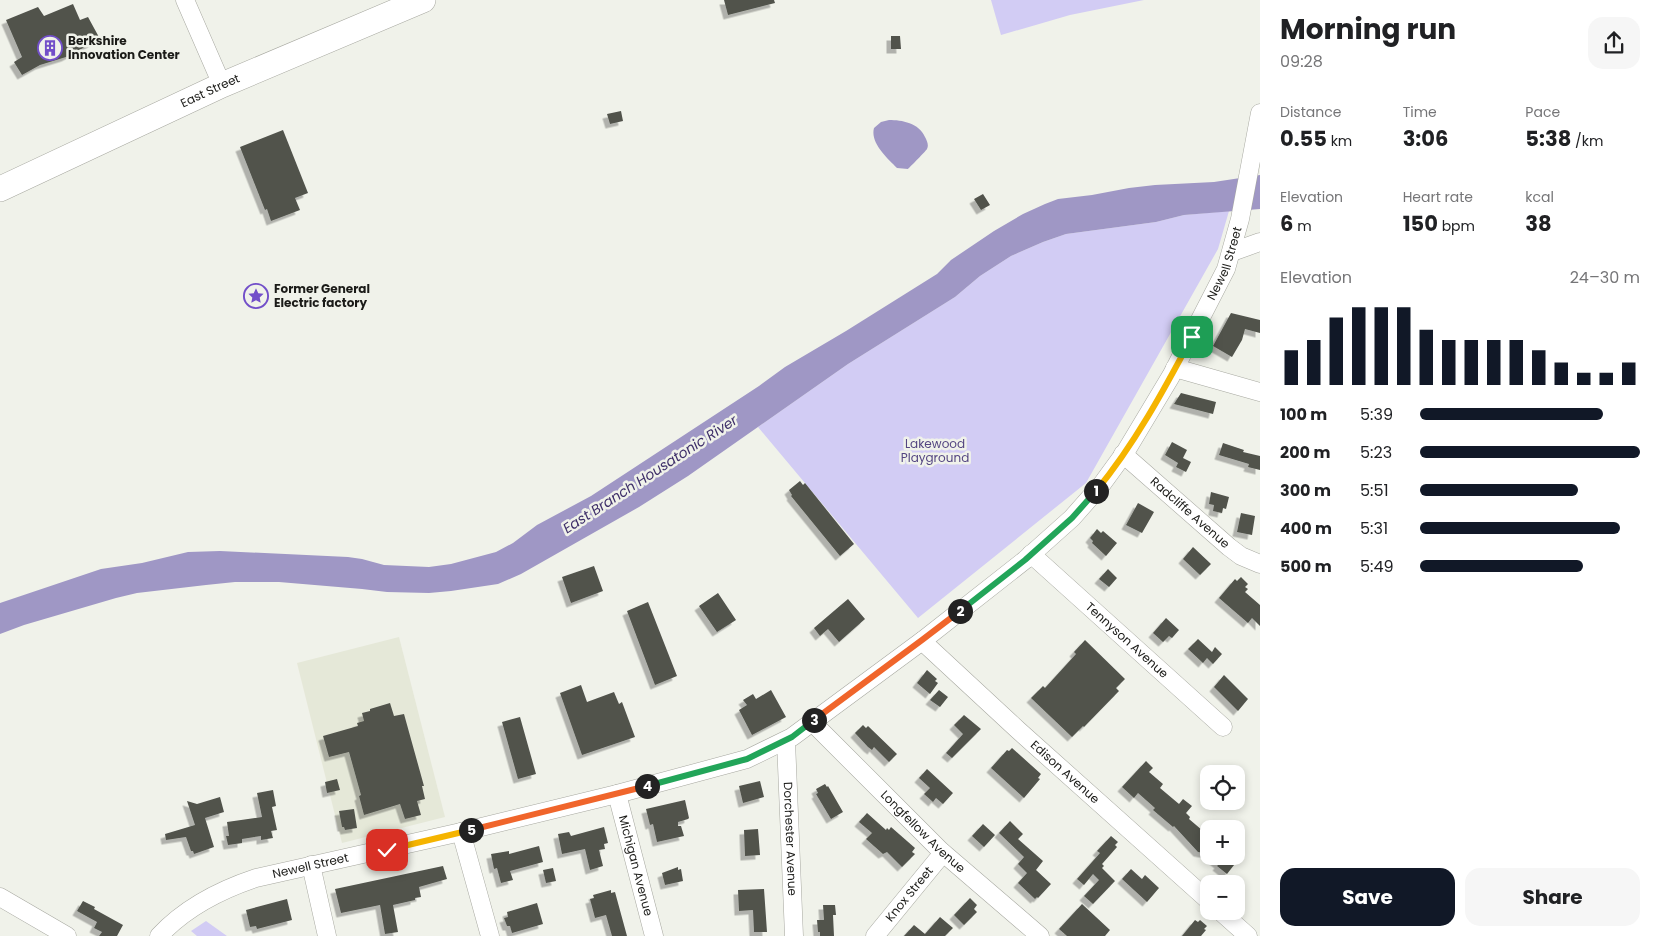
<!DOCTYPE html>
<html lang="en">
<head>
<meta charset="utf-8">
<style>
	:root { --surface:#fff; --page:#f6f6f6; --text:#202124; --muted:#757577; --accent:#111827 }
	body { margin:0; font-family:Poppins,sans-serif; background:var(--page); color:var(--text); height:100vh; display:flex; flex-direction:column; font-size:19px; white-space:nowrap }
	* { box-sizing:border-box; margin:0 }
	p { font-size:16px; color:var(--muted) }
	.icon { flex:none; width:28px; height:28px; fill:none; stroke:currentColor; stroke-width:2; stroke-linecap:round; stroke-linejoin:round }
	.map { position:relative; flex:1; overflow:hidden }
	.drawer { display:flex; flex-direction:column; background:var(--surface); width:400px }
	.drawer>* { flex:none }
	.fabs { position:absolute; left:1200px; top:765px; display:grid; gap:10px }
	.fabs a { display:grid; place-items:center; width:45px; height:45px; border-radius:10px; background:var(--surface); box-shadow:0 2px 8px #0003; font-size:25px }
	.pin { position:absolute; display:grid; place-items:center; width:42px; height:42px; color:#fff; margin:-21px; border-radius:10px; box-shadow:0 2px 8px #0006 }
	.km { position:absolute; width:25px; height:25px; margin:-12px; border-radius:50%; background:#222; color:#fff; font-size:14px; line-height:25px; text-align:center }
	.round { display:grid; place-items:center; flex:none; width:52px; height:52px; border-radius:15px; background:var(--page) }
	.headline { display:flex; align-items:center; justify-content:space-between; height:85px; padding:0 20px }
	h1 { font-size:28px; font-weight:700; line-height:38px }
	.stats { display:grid; grid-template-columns:repeat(3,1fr); gap:8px; height:85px; padding:5px 20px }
	.stats div { display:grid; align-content:center }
	.stats b { font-size:21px; font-weight:700 }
	.stats small { font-size:14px; font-weight:400 }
	.stats p { font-size:14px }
	.chart { height:140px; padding:10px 20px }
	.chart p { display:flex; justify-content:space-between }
	.chart svg { width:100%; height:90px; margin-top:5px; stroke:var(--accent); stroke-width:6 }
	.cta { display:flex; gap:10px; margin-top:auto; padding:10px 20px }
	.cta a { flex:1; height:58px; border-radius:15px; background:var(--accent); color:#fff; font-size:20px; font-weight:700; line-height:58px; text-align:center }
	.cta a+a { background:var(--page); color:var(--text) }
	ul { padding:0 20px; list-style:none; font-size:16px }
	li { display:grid; grid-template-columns:80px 60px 1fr; align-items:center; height:38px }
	li i { height:12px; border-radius:6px; background:var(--accent) }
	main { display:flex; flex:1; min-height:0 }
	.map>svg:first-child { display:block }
	.built { fill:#e5e8d8 }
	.green { fill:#d2ccf4 }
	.water { fill:#9f97c5 }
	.building { fill:#51534c; filter:url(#shadow) }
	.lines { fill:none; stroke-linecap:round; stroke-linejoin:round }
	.minor-casing { stroke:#a7a8a0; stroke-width:19 }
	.highway-casing { stroke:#a7a8a0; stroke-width:26 }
	.minor { stroke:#fff; stroke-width:18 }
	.highway { stroke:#fff; stroke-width:25 }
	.split-1-casing { stroke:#fff; stroke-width:10 }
	.split-2-casing { stroke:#fff; stroke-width:10 }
	.split-3-casing { stroke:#fff; stroke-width:10 }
	.split-4-casing { stroke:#fff; stroke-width:10 }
	.split-5-casing { stroke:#fff; stroke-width:10 }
	.split-6-casing { stroke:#fff; stroke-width:10 }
	.split-1 { stroke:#f5b400; stroke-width:6 }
	.split-2 { stroke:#22a559; stroke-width:6 }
	.split-3 { stroke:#f0652b; stroke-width:6 }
	.split-4 { stroke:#22a559; stroke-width:6 }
	.split-5 { stroke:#f0652b; stroke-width:6 }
	.split-6 { stroke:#f5b400; stroke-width:6 }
	.labels { text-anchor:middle; stroke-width:5; stroke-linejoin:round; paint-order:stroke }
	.poi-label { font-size:12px; font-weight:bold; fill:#1b1b18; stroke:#f0f2ea; text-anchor:start }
	.street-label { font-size:12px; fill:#1b1b18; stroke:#f0f2ea }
	.park-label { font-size:12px; fill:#544682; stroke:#f0f2ea }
	.water-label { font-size:14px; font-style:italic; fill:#3e2f69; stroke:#f0f2ea }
</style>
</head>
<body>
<main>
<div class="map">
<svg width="1260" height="936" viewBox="0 0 1260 936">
	<defs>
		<filter id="shadow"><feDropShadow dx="-4.5" dy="4.5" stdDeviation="0" flood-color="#0004"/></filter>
	</defs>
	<rect width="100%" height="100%" fill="#f0f2ea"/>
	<path class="built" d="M399 637 445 817 342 843 297 663Z"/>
	<path class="green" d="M991 0H1144L1070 15 1001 35Z
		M1229 211 1218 249 1086 483 918 618 758 427 848 364 955 297 980 276 1011 256 1043 242 1066 234 1156 222 1184 215Z
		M206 921 227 936H197L191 931Z"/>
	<path class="water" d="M889 120C902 120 919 123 925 137 927 141 929 145 927 149 925 152 911 166 908 169L897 168C887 158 870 143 874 128L881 122Z
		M1260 175V209L1184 215 1156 222 1066 234 1043 242 1011 256 980 276 955 297 848 364 688 476 639 507 521 574 498 584 451 591 429 593 387 592 362 589 279 582H235L206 585 137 593 116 598 24 625 0 634V603L101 569 142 563 188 552 220 551 348 557 362 559 384 565 429 567 451 564 496 552 513 543 537 525 591 496 759 386 785 367 846 331 937 274 951 260 994 231 1023 214 1045 204 1058 199 1092 195 1129 188 1155 185 1214 182Z"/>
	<path class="building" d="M724 0H774L775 3 728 15Z
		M73 4 80 20 88 17 100 39 66 57 40 65 22 75 14 62 22 57 6 20 38 7 44 16Z
		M891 36H900L901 49H891Z
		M621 111 623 121 610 124 607 114Z
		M283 130 308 193 295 198 300 210 271 221 267 209 265 210 240 147Z
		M983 194 990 205 981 210 974 199Z
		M1231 313 1260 320V333L1245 329 1242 340 1232 357 1213 346Z
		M1181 393 1216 402 1213 414 1174 404Z
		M1172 442 1187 450 1183 458 1191 462 1186 472 1176 467 1178 463 1165 455Z
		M1223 443 1244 450 1243 452 1260 456V470L1248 467 1249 464 1219 455Z
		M800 481 803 485 805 483 854 544 840 556 791 496 792 495 789 490Z
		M1211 492 1229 497 1226 509 1223 508 1222 513 1213 511 1214 505 1209 504Z
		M1138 503 1154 512 1142 533 1126 525Z
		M1241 513 1255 516 1252 535 1237 532Z
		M1097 529 1101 533 1103 531 1117 543 1106 556 1092 543 1093 541 1090 538Z
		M1193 547 1211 564 1200 575 1183 559Z
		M594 566 603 591 571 603 562 577Z
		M1108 569 1117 578 1109 587 1099 579Z
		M1241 577 1248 584 1245 587 1248 589 1245 592 1260 605V626L1252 618 1248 623 1219 598 1235 579 1237 581Z
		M718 593 736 620 717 632 699 606Z
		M848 599 865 619 839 642 828 629 820 636 814 628Z
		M648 602 677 676 655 685 627 611Z
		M1166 618 1179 630 1172 638 1169 636 1163 642 1153 633Z
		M1198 639 1212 652 1215 647 1222 654 1213 664 1207 658 1203 663 1188 649Z
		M1085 640 1125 679 1116 688 1119 691 1084 727 1083 726 1072 737 1031 698 1043 686 1045 688 1076 654 1074 652Z
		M927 670 937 679 935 681 938 683 930 694 917 683Z
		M1224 675 1248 699 1238 711 1214 687Z
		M581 685 587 702 614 692 619 704 622 702 635 737 582 755 560 693Z
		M771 690 786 717 752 735 739 710 747 705 743 700 753 694 756 699Z
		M939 690 948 697 940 707 930 700Z
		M390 703 394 716 404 714 424 786H422L425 799 417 801 421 815 405 819 400 804 364 815 359 796 361 795 349 752 329 757 323 736 358 726 357 723 364 721 362 713 370 711V709Z
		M964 715 981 729 952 758 946 753 963 734 954 725Z
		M520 717 536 774 518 779 502 722Z
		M863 725 866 728 868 726 897 754 889 762 874 747 872 750 868 747 855 733Z
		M1012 748 1041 774 1038 778 1040 779 1024 798 991 768 1007 750 1009 751Z
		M1146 761 1153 768 1149 772 1163 784 1160 788 1179 804 1183 799 1192 806 1186 813 1190 817 1189 819 1209 836V854L1198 852 1174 826 1173 827 1153 810 1155 808 1138 793 1134 798 1122 787Z
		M927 769 953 793 943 804 936 798 933 802 924 794 930 788 919 778Z
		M337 779 340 790 327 793 325 782Z
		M760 781 764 797 743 803 739 786Z
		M825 784 827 787 828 786 843 812 831 819 816 794 818 793 816 789Z
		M273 790 276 806 272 807 277 830 271 831 273 838 261 840V836L242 839V843L228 845 226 836H229L227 822 262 817 257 793Z
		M220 797 224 812 205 818 214 847 194 854 193 851H191L186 837 166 840 165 834 195 825 187 801 197 804Z
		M685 800 689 818 688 819 678 822V826H681L684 836 657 842 653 824 650 825 646 809Z
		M354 809 357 828 345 830 344 827H342L339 811Z
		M867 813 886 830 887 828 889 830 891 827 915 848 912 852 915 854 902 867 887 852 883 854 866 839 872 833 859 822Z
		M1010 821 1023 834 1018 839 1043 861 1036 870 1051 884 1038 898 1037 897 1035 899 1018 883 1027 873 1018 864 1024 857 999 833Z
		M983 824 995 835 984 847 972 836Z
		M604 827 608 843 604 844 605 849 599 850 603 866 590 870 585 849 562 854 558 834 569 832 571 836Z
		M758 829 760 855 745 856 744 830Z
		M1111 836 1118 842 1115 845 1117 847 1102 864 1104 866 1102 868 1115 881 1093 904 1084 896 1099 880 1093 874 1084 885 1077 879 1100 853 1097 851Z
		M539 846 543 862 510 871 513 880 501 883 497 868 494 869 491 854 509 851V854Z
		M1209 856H1241L1227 874 1217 866 1219 864Z
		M443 866 447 879 419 887 421 897 415 898V900L393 905 398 932 385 934 380 905 341 913 335 889Z
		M678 867V870L681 869 683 881 665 885 662 873Z
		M553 868 556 881 546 883 543 870Z
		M1131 869 1142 879 1145 875 1159 888 1147 902 1122 879Z
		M764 889 767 932H754L753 910 739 911 738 890Z
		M611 890V893L615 892 627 936H612L606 915 595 918 590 899 594 898 593 895Z
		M970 898 977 905 974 909 977 912 964 925 954 915Z
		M287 899 292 920 257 929 256 926 250 927 246 910Z
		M83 901 95 907 94 909 123 925 117 936H99L102 932 94 928 97 922 77 911Z
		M537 903 543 924 512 933 510 926H507L504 918 508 917 507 912Z
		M1082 904 1110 930 1105 936H1067L1059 929Z
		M823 905H835L836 915H833L834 936H820V932H818L817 920H824Z
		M940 917 953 928 945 936H904L914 925 925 934Z
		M1195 920 1198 922 1200 920 1207 926 1204 929 1206 930 1201 936H1182Z"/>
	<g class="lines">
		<defs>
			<g id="minor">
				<path d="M185 0 222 85"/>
				<path d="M1232 252 1260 242"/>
				<path d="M1175 368 1260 392"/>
				<path id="s1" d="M1123 454 1229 547 1241 556 1260 564"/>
				<path id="s2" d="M1031 554 1223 727"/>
				<path id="s3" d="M922 641 1018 730 1209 901"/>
				<path id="s4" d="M812 722 941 851 1040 936"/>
				<path id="s5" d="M786 741 794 936"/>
				<path id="s6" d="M617 794 654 936"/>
				<path d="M461 832 490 936"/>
				<path d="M311 865 327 936"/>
				<path d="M0 897 67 936"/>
				<path d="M1220 911 1248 936"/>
				<path id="s7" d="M159 936C185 908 220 890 256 878L461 832 617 794 747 759 792 737 922 641 1025 560 1072 518 1102 484 1126 451 1171 376 1226 269 1240 219 1260 113"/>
				<path id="s8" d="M875 936 943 853"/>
			</g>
			<g id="highway">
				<path id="s9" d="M0 189 222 85 423 0"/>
			</g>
		</defs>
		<use href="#minor" class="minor-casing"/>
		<use href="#highway" class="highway-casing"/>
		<use href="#minor" class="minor"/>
		<use href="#highway" class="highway"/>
	</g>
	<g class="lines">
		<defs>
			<path id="split-1" d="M1096 491C1134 445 1164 390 1192 337"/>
			<path id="split-2" d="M960 611 1025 560 1072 518 1096 491"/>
			<path id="split-3" d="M814 720 922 640 960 611"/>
			<path id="split-4" d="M647 786 747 759 792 737 814 720"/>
			<path id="split-5" d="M471 830 647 786"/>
			<path id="split-6" d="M387 850 471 830"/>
		</defs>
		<use href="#split-1" class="split-1-casing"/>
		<use href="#split-2" class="split-2-casing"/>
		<use href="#split-3" class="split-3-casing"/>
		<use href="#split-4" class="split-4-casing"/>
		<use href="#split-5" class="split-5-casing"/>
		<use href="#split-6" class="split-6-casing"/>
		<use href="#split-1" class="split-1"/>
		<use href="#split-2" class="split-2"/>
		<use href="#split-3" class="split-3"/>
		<use href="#split-4" class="split-4"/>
		<use href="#split-5" class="split-5"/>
		<use href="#split-6" class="split-6"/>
	</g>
	<defs>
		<symbol id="building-ring" viewBox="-11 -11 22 22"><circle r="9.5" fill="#f0f2ea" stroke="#724fc9" stroke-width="1.5"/><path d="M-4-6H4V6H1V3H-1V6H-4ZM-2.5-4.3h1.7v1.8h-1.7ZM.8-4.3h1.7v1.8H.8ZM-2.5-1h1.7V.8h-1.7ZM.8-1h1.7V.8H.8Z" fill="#724fc9"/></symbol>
		<symbol id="sight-ring" viewBox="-11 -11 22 22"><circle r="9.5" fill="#f0f2ea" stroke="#724fc9" stroke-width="1.5"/><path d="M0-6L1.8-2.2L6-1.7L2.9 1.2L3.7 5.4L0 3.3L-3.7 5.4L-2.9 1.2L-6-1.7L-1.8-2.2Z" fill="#724fc9"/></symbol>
	</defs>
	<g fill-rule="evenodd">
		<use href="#building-ring" x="36" y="34" width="28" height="28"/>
		<use href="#sight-ring" x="242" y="282" width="28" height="28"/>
	</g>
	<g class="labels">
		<g class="poi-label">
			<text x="68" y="45">Berkshire<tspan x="68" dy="14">Innovation Center</tspan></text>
			<text x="274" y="293">Former General<tspan x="274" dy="14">Electric factory</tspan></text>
		</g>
		<g class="street-label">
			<text dy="4" stroke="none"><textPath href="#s9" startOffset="232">East Street</textPath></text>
			<text dy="4" stroke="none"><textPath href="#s7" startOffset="1324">Newell Street</textPath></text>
			<text dy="4" stroke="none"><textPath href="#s1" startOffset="89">Radcliffe Avenue</textPath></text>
			<text dy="4" stroke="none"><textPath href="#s2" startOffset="129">Tennyson Avenue</textPath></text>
			<text dy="4" stroke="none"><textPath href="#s3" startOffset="194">Edison Avenue</textPath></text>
			<text dy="4" stroke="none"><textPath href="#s4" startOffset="156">Longfellow Avenue</textPath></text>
			<text dy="4" stroke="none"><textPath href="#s5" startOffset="98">Dorchester Avenue</textPath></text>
			<text dy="4" stroke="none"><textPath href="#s6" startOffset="74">Michigan Avenue</textPath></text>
			<text dy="4" stroke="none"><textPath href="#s7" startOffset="170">Newell Street</textPath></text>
			<text dy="4" stroke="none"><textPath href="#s8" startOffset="54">Knox Street</textPath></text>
		</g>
		<g class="park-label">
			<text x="935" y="448">Lakewood<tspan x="935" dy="14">Playground</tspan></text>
		</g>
		<g class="water-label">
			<text transform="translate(650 474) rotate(-33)" y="5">East Branch Housatonic River</text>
		</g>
	</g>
</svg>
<div class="fabs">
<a><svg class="icon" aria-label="locate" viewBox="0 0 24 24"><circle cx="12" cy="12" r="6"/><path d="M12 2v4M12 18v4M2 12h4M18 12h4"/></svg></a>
<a>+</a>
<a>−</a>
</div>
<div class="pin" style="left:1192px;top:337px;background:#1e9e55"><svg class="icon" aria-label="arrive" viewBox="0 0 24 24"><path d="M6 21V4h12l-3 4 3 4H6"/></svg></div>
<div class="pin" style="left:387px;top:850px;background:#d93025"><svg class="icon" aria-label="check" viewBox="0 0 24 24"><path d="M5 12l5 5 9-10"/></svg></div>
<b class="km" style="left:1096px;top:491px">1</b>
<b class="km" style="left:960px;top:611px">2</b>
<b class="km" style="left:814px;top:720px">3</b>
<b class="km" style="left:647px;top:786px">4</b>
<b class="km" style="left:471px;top:830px">5</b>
</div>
<section class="drawer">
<div class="headline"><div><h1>Morning run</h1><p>09:28</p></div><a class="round"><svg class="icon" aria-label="share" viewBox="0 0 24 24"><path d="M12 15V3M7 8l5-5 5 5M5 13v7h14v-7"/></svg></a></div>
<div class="stats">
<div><p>Distance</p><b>0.55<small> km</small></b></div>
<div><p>Time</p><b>3:06</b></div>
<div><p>Pace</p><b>5:38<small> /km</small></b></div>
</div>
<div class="stats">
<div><p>Elevation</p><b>6<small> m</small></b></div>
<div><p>Heart rate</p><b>150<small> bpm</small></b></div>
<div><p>kcal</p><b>38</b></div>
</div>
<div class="chart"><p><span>Elevation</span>24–30 m</p>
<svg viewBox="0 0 160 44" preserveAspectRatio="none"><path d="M5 44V27M15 44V22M25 44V11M35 44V6M45 44V6M55 44V6M65 44V17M75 44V22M85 44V22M95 44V22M105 44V22M115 44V27M125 44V33M135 44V38M145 44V38M155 44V33"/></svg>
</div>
<ul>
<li><b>100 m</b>5:39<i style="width:83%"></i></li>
<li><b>200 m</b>5:23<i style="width:100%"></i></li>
<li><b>300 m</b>5:51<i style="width:72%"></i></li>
<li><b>400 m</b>5:31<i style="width:91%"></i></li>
<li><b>500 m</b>5:49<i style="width:74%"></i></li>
</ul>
<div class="cta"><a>Save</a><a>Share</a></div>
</section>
</main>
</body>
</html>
